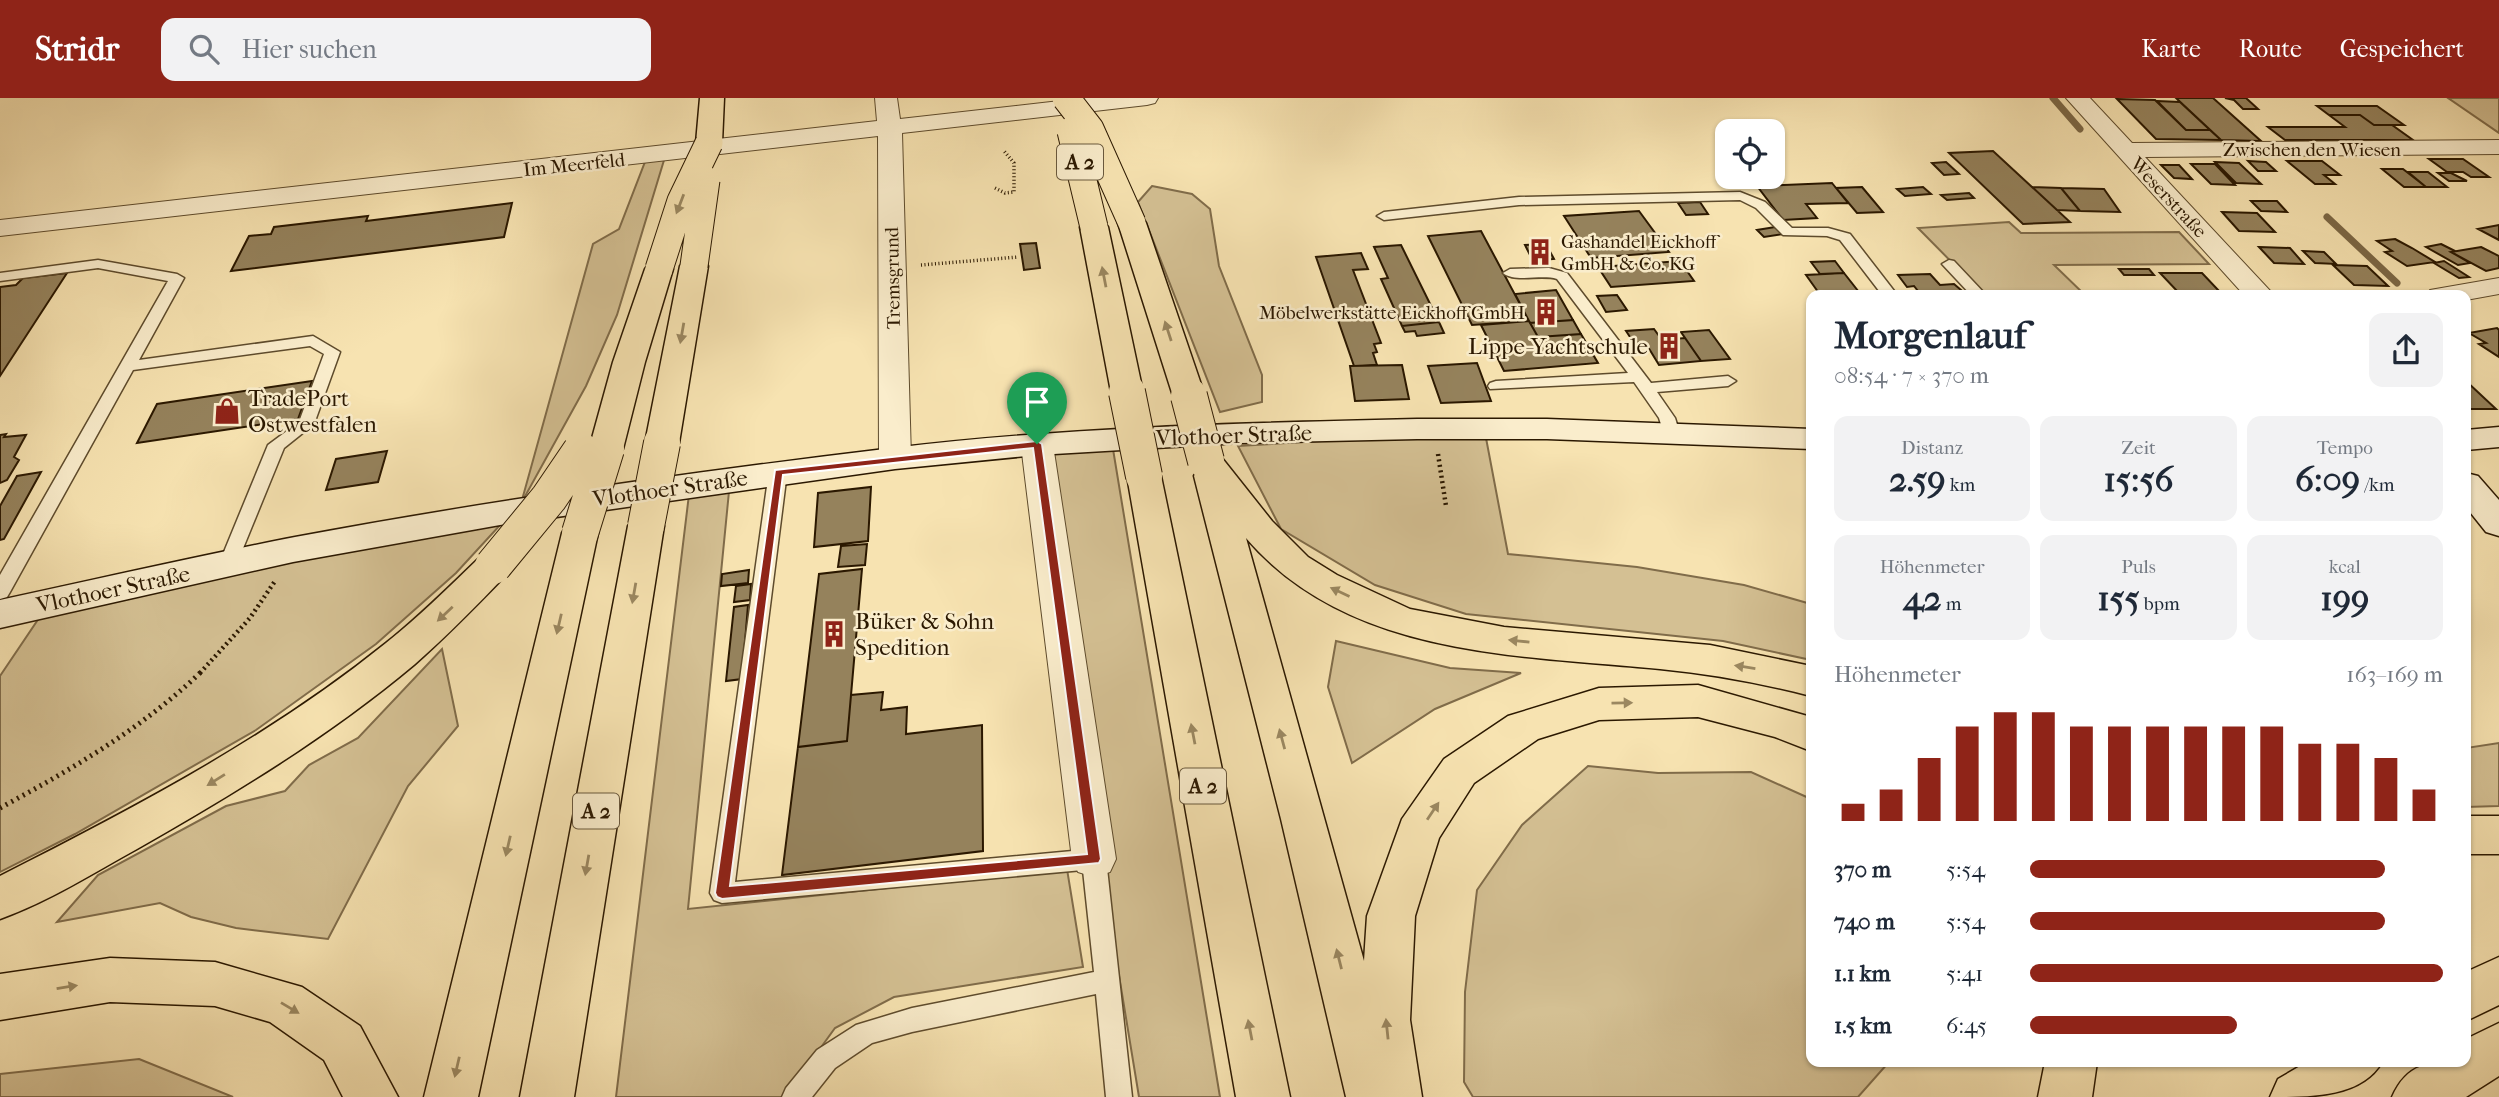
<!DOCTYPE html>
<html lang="de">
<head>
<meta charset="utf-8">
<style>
	:root { --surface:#fff; --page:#f2f2f3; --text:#1f2937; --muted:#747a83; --accent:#8f2418 }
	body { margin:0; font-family:"IM FELL French Canon",serif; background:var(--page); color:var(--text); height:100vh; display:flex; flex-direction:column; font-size:26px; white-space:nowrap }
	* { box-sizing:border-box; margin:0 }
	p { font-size:23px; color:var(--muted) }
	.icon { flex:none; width:38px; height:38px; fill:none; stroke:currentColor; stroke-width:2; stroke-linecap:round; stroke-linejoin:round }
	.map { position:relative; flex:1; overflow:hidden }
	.panel { position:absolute; left:1806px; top:192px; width:665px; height:777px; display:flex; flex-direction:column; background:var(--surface); border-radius:14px; box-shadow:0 2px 5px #0004 }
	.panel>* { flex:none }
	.fabs { position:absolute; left:1715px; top:21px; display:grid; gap:14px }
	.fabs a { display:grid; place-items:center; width:70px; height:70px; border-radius:14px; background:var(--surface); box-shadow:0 2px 5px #0004; font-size:35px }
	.pin { position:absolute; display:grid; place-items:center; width:60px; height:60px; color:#fff; margin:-72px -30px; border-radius:50% 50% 50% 0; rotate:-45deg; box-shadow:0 0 7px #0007 }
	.pin .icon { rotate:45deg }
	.round { display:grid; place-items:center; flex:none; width:74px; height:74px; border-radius:14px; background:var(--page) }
	.summary { display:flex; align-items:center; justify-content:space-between; height:119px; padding:0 28px }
	h1 { font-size:38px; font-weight:700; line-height:52px }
	.stats { display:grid; grid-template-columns:repeat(3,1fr); gap:10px; height:119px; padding:7px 28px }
	.stats div { display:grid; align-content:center; border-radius:14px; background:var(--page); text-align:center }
	.stats b { font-size:35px; font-weight:700 }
	.stats small { font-size:19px; font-weight:400 }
	.stats p { font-size:19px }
	.chart { height:196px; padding:14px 28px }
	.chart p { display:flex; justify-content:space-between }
	.chart svg { width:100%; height:126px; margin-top:7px; stroke:var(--accent); stroke-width:6 }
	ul { padding:0 28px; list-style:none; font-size:23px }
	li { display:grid; grid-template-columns:112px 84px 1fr; align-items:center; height:52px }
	li i { height:18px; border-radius:9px; background:var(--accent) }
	header { display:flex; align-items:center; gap:42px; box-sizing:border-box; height:98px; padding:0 35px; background:var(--accent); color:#fff }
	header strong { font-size:33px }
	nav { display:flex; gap:38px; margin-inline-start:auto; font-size:24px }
	.search { width:490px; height:63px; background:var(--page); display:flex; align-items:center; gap:18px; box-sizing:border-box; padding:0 24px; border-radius:14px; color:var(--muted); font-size:26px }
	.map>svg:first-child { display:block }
	.green { fill:#d4c093; stroke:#806c4a; stroke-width:2 }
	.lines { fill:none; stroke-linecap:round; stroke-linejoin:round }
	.stream { stroke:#7c6846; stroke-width:7 }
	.building { fill:#95825c; stroke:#2b1800; stroke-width:2 }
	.lane-casing { stroke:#5e4b2c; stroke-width:3 }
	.street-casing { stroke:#5e4b2c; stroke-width:2 }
	.secondary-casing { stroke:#2b1800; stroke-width:3 }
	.highway-casing { stroke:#2b1800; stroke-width:3 }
	.path-far2 { stroke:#2b1800; stroke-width:3.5; stroke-dasharray:1 2.5; stroke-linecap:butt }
	.path-far1 { stroke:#2b1800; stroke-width:4.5; stroke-dasharray:2 3.5; stroke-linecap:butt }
	.path { stroke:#2b1800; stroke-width:5; stroke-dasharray:2 4.5; stroke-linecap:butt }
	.lane { fill:#faedcc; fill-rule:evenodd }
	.street { fill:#faedcc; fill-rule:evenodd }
	.secondary { fill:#faedcc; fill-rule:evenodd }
	.highway { fill:#f7e3b1; fill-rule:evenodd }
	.highway-bridge-far1-casing { stroke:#2b1800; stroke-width:29; stroke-linecap:butt }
	.highway-bridge-casing { stroke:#2b1800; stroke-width:38; stroke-linecap:butt }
	.highway-bridge-far1 { stroke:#f7e3b1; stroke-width:27 }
	.highway-bridge { stroke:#f7e3b1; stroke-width:36 }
	.oneway { fill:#9b8861 }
	.route { fill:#8f2418; stroke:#fff; stroke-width:2; fill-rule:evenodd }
	.labels { text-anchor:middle; stroke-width:5; stroke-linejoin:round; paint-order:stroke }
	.far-street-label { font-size:19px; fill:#2b1800; stroke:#faedcc }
	.far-poi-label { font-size:19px; fill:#2b1800; stroke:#faedcc; text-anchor:start }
	.shield { fill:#faedcc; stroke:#69583d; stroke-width:2 }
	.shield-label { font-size:21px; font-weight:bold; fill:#2b1800 }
	.poi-label { font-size:23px; fill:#2b1800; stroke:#faedcc; text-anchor:start }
	.street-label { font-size:23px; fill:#2b1800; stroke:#faedcc }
</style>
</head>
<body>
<header>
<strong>Stridr</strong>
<div class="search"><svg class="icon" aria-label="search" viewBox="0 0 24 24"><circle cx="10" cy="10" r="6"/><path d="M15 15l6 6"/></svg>Hier suchen</div>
<nav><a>Karte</a><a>Route</a><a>Gespeichert</a></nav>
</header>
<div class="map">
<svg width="2499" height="999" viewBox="0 0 2499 999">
	<rect width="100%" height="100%" fill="#f7e3b1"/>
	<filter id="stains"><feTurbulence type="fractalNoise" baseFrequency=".00286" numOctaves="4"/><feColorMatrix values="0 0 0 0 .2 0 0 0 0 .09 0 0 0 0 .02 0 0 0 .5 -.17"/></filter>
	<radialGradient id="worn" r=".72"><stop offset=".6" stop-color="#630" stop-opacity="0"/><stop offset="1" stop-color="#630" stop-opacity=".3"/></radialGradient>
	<path class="green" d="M2448 0H2499V35Z
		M668 49 617 217 586 288 523 402 456 475 376 546 256 632 75 736 0 774V578L60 489 522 402 593 146 619 131 650 51Z
		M1152 88 1192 96 1210 111 1219 168 1262 277V304L1220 314 1138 104Z
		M2009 124 2021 135 2179 134 2209 166 2054 167 2086 198H1985L1918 130Z
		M1111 339 1220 999H1139L1101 768 1045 341Z
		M1486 340 1508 456 1637 469 1744 487 1811 506V562L1723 543 1466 516 1375 487 1281 431 1238 348 1356 341Z
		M731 373 688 811 1067 771 1083 869 894 899 835 930 785 999H616L691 380Z
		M1336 543 1450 570 1521 575 1435 611 1352 665 1328 589Z
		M442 551 458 628 408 688 328 841 236 830 191 819 160 805 57 824 98 777 226 708 285 693 309 667 358 640Z
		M2499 645V708L2466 709V650Z
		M1588 668 1658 675 1751 674 1811 701V964H1889L1858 999H1473L1464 984 1465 894 1477 792 1522 727Z
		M139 961 233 999H0V976Z"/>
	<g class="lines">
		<path class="stream" d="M2053 0 2080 31
			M2327 119 2397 185"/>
	</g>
	<path class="building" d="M2176 0H2213L2261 43 2221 42Z
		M2225 0H2246L2258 11H2243L2234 2Z
		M2117 1 2155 2 2186 32H2210L2221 42 2156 41Z
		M2157 3 2180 4 2210 32H2186Z
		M2317 8H2377L2404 27H2374L2360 17H2329Z
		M2329 17H2360L2374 27H2392L2413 42H2285L2268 29H2345Z
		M1993 53 2057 112 2070 124 2023 126 1949 55Z
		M2429 61H2463L2489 79H2471L2463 74H2447Z
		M2248 63 2266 64 2276 73H2258Z
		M2287 63H2322L2340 77H2324L2335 86H2315Z
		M1946 64 1959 76 1944 77 1932 65Z
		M2215 64 2239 65 2261 86 2236 85Z
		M2191 66H2215L2235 87 2211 86Z
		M2161 67H2179L2192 81 2174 80Z
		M2382 71H2403L2426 89H2404Z
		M2408 74H2428L2447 89H2426Z
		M2438 75H2451L2467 83H2449Z
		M1832 85 1848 105 1806 106 1817 120 1783 122 1757 88Z
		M1862 89 1883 114 1857 115 1836 90Z
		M1923 89 1931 96 1905 98 1897 91Z
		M2032 89 2061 90 2080 113 2057 112Z
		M2061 90 2104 91 2120 114 2080 113Z
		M1969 95 1974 100 1947 102 1941 97Z
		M2251 103H2277L2287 114 2261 113Z
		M1700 104 1708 116 1686 117 1678 105Z
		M512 105 504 139 231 173 249 138 271 136 274 129 368 118 366 123Z
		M1639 113 1669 154 1591 160 1564 118Z
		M2222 114 2257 115 2275 134 2239 133Z
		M2499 127V142L2478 131Z
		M1775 129 1783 136 1764 139 1757 132Z
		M1481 133 1529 223 1472 227 1428 138Z
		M2395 141 2412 150 2435 164 2407 168 2385 154 2392 153 2377 143Z
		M1036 145 1040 170 1024 172 1020 146Z
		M1546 146 1554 161 1533 163 1525 147Z
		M2441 146 2455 153 2451 154 2470 165 2458 167 2426 149Z
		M1401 147 1439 224 1402 228 1381 181 1388 180 1374 149Z
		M2259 149 2290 150 2304 166 2274 165Z
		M2481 149 2499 158V170L2486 173 2451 154Z
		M2303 153 2324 154 2336 166 2315 165Z
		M1361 155 1368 171 1353 172 1381 245 1374 246 1377 254 1373 255 1377 267 1354 268 1316 159Z
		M1680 163 1694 183 1611 189 1598 169Z
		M1835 163 1844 175 1820 176 1811 164Z
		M2444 163 2469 179 2459 180 2434 165Z
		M2333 167 2367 168 2388 188 2354 187Z
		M2119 171H2149L2154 177H2124Z
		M67 175 0 278V189L16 187 23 180Z
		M1844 175 1862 198H1821L1806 177Z
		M2160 175H2202L2220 194H2178Z
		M1930 176 1940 187 1954 186 1968 198H1922L1914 188 1907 189 1898 177Z
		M1556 192 1573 222 1530 225 1515 196Z
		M1617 197 1627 212 1606 214 1597 198Z
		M1573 222 1581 236 1538 239 1530 225Z
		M1529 223 1538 239 1581 236 1598 265 1504 273 1481 227Z
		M1439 224 1444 235 1417 238 1415 233 1405 234 1402 228Z
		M2497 230 2499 232V259L2479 246 2486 245 2469 235Z
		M1654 231 1662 242 1685 240 1701 263 1659 267 1645 244 1634 245 1626 233Z
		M1709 232 1730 261 1701 263 1681 234Z
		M1477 265 1491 303 1441 305 1428 268Z
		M1402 267 1409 301 1355 303 1350 268Z
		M312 283 298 321 137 345 157 306Z
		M2466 283 2496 311H2466Z
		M6 336 4 339 26 337 14 359 19 362 7 382 0 385V337Z
		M387 353 378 384 326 392 336 361Z
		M41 374 4 441 0 442V408L17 378Z
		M871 389 868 443 814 449 818 395Z
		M867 446 865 467 838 469 841 448Z
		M862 471 847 643 798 649 819 476Z
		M749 472 748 485 721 488 722 476Z
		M751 486 750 502 734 504 736 488Z
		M748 507 742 581 726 583 734 509Z
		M883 594 881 612 907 609 906 636 982 627 983 753 782 777 798 649 847 643 851 597Z"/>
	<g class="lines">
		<defs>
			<path id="lane" d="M1740 94 1765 104 1792 130H1828L1850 136 1898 198H1883L1840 142 1827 138 1783 137 1756 110 1740 102 1519 107 1384 122 1377 118 1384 114 1519 99Z
				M98 162 177 176 184 180 139 262 313 238 340 254 314 326 284 350 235 470H221L219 466 268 347 299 324 324 256 310 248 133 272 10 494 7 499 0 501V477L168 183 98 170 0 183V175Z
				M1949 162 1954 163 1987 198H1972L1942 166Z
				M1549 170 1567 175 1651 285 1728 278 1736 283 1728 288 1657 294 1675 320 1680 336 1672 341 1664 336 1659 320 1634 284 1490 291 1488 288 1490 285 1496 283 1628 275 1557 181C1541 176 1515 185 1503 175L1510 171Z
				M778 369 787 374 735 784 1094 751 1102 754 1106 761 1132 999H1106L1096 896 912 934 872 945 835 970 812 999H782L786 990 817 952 856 927 912 910 1094 874 1083 772 722 805 714 802 710 795 769 374Z"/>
			<path id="street" d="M875 0H897L900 21 1086 0H1158L1155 5 1147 7 902 35 911 360 907 367 895 370 883 367 879 360 878 38 0 138V122L877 23Z
				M2066 0H2090L2132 45 2499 42V56L2145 59 2275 198H2245Z
				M2499 180V196L2466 202V198H2426L2430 192Z
				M1037 337 1048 340 1053 347 1116 761 1110 774 1094 779 1078 774 1072 761 1021 347 1026 340Z"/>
			<path id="secondary" d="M1417 321H1547L1811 331V351L1547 341H1417L1241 345 1037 357 895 371 500 427 293 464 0 530V502C98 481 197 458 295 439 493 402 693 374 893 350 1067 329 1242 325 1417 321Z
				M2499 329V349L2466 352V332Z
				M2466 375 2478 378 2499 402V438L2486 434 2466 409Z"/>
			<path id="highway" d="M700 0H724L722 45 718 50 709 53 700 50 696 45Z
				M1132 117 1142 119 1146 125 1205 298 1201 305 1189 308 1177 305 1173 298 1118 125 1122 119Z
				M1094 121 1104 123 1108 129 1143 294 1138 301 1127 304 1116 301 1111 294 1080 129 1084 123Z
				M694 159 704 162 708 168 679 345 674 352 662 355 650 352 645 345 680 168 684 162Z
				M659 162 669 165 673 171 645 264 623 351 618 358 606 362 594 358 589 351 613 264 645 171 649 165Z
				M1206 352 1218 355 1272 423 1308 459 1337 477 1410 511 1504 529 1710 547 1811 568V598C1761 585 1711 576 1660 571 1516 557 1348 559 1246 440L1364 863 1367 818 1402 721 1444 661 1508 618 1599 590 1698 587 1811 619V653L1775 639 1698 619 1599 622 1538 641 1474 685 1439 740 1415 818 1410 922 1422 999H1346L1281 721 1194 378 1196 374 1189 363 1194 355Z
				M1144 367 1156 370 1161 378 1290 999H1236L1127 378 1132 370Z
				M646 416 659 420 664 428 574 999H520L628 428 633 420Z
				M580 423 593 426 598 435 478 999H424L562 435 567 426Z
				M493 455 506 459 512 468 506 477C477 507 447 538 415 566 329 638 234 696 137 751 93 775 48 804 0 821V778C134 710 268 640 386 545 419 519 449 489 480 459Z
				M2466 718H2499V756H2466Z
				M2499 859V907L2466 923V874Z
				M110 860 215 864 302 889 360 928 398 999H343L324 962 270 924 215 908 110 904 0 922V876Z
				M2499 925V978L2466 999H2392C2408 963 2431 964 2466 964V941Z
				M2045 964H2097L2092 999H2038Z
				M2307 964H2382C2362 999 2313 999 2270 999L2278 981Z"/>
		</defs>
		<use href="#lane" class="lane-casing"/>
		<use href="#street" class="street-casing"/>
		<use href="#secondary" class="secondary-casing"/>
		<use href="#highway" class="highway-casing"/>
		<path class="path-far2" d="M995 90 1005 95 1014 94V65L1004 53
			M921 167 1018 159"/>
		<path class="path-far1" d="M1438 356 1446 408
			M200 575 250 520 275 483"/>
		<path class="path" d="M0 710C72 671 143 630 202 573"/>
		<use href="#lane" class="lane"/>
		<use href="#street" class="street"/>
		<use href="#secondary" class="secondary"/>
		<use href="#highway" class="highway"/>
		<defs>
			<path id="highway-bridge-far1" d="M1066 0 1090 31 1132 125
				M1071 33 1094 129
				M694 168 706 82
				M659 171 681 103 709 45"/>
			<path id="highway-bridge" d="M1127 294 1144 378
				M1189 298 1206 363
				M646 428 662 345
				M580 435 606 351
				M493 468 549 400 581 353"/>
		</defs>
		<use href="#highway-bridge-far1" class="highway-bridge-far1-casing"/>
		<use href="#highway-bridge" class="highway-bridge-casing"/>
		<use href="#highway-bridge-far1" class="highway-bridge-far1"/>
		<use href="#highway-bridge" class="highway-bridge"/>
	</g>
	<defs><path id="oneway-solid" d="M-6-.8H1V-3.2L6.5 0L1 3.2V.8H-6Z" transform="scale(1.75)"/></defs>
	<g class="oneway">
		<use href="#oneway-solid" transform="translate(680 106) rotate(111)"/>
		<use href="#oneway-solid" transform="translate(1104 179) rotate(-101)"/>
		<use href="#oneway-solid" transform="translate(1168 233) rotate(-108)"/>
		<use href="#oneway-solid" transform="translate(682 235) rotate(100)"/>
		<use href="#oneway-solid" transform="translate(1340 494) rotate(-155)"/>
		<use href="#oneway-solid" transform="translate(634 495) rotate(100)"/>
		<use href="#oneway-solid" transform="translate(445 516) rotate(137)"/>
		<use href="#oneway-solid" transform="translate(559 526) rotate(103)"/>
		<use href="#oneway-solid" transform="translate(1519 543) rotate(-174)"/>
		<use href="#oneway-solid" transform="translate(1745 569) rotate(-171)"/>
		<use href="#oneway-solid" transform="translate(1622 605) rotate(-1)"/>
		<use href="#oneway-solid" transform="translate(1193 636) rotate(-101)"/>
		<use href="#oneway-solid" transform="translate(1282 641) rotate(-105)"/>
		<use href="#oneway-solid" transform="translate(216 682) rotate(148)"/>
		<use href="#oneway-solid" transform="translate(1433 713) rotate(-56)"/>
		<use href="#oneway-solid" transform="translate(508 748) rotate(103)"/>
		<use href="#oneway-solid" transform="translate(587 767) rotate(100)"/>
		<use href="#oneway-solid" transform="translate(1339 861) rotate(-104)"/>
		<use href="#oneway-solid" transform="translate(67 889) rotate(-9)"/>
		<use href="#oneway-solid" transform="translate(290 910) rotate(31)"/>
		<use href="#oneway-solid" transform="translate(1387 931) rotate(-96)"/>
		<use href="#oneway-solid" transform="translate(1250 932) rotate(-101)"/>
		<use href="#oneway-solid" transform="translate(457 969) rotate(103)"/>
	</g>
	<path class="route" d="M1037 343 1042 346 1101 761 1099 765 722 801 717 799 715 795 775 372ZM1033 350 1087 756 730 788 783 377Z"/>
	<defs>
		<symbol id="building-bare" viewBox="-9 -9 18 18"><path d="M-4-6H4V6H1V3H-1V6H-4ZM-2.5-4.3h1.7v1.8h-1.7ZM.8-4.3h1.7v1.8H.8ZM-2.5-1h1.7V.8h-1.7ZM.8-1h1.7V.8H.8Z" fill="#8f2418" stroke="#faedcc" stroke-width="2.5" paint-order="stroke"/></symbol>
		<symbol id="shop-bare" viewBox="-9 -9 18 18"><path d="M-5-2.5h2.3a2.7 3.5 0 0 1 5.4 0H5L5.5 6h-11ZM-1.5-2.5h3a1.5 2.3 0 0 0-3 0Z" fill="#8f2418" stroke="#faedcc" stroke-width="2.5" paint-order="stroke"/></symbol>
	</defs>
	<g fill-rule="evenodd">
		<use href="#building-bare" x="1521" y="135" width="38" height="38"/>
		<use href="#building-bare" x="1527" y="195" width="38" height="38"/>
		<use href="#building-bare" x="1650" y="229" width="38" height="38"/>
		<use href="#shop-bare" x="208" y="294" width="38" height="38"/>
		<use href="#building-bare" x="815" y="517" width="38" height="38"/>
	</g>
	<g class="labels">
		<g class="far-street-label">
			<text x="2312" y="58">Zwischen den Wiesen</text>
			<text transform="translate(574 66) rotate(-6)" y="7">Im Meerfeld</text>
			<text transform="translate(2169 99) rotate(47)" y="7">Weserstraße</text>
			<text transform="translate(892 180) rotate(-91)" y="7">Tremsgrund</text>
		</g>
		<g class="far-poi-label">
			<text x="1561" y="150">Gashandel Eickhoff<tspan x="1561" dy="22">GmbH &amp; Co. KG</tspan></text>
			<text x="1525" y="221" text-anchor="end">Möbelwerkstätte Eickhoff GmbH</text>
		</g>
		<g class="shield">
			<rect x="1057" y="46.5" width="46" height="35" rx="5"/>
			<rect x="1180" y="670.5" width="46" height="35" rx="5"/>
			<rect x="573" y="695.5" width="46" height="35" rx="5"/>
		</g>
		<g class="shield-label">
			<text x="1080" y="71">A 2</text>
			<text x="1203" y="695">A 2</text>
			<text x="596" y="720">A 2</text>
		</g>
		<g class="poi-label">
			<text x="1648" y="256" text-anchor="end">Lippe-Yachtschule</text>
			<text x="248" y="308">TradePort<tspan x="248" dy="26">Ostwestfalen</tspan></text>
			<text x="855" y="531">Büker &amp; Sohn<tspan x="855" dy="26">Spedition</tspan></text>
		</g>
		<g class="street-label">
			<text transform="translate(1234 337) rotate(-2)" y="8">Vlothoer Straße</text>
			<text transform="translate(670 390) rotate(-8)" y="8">Vlothoer Straße</text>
			<text transform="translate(113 491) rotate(-12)" y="8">Vlothoer Straße</text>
		</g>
	</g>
	<rect width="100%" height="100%" filter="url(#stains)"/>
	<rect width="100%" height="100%" fill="url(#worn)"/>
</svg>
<div class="fabs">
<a><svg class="icon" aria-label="locate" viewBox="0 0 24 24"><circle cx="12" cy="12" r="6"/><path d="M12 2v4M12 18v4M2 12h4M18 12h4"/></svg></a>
</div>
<div class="pin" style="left:1037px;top:346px;background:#1e9e55"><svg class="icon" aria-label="arrive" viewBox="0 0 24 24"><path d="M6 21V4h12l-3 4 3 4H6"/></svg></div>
<section class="panel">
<div class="summary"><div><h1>Morgenlauf</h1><p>08:54 · 7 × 370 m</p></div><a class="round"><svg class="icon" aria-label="share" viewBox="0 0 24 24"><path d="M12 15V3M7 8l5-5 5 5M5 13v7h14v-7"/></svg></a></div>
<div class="stats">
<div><p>Distanz</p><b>2.59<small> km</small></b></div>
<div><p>Zeit</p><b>15:56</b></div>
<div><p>Tempo</p><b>6:09<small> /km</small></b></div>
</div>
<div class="stats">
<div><p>Höhenmeter</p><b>42<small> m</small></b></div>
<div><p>Puls</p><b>155<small> bpm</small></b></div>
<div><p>kcal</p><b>199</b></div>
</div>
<div class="chart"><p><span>Höhenmeter</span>163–169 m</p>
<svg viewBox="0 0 160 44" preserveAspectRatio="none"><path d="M5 44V38M15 44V33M25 44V22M35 44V11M45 44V6M55 44V6M65 44V11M75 44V11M85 44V11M95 44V11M105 44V11M115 44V11M125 44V17M135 44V17M145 44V22M155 44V33"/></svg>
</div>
<ul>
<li><b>370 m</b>5:54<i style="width:86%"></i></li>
<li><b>740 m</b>5:54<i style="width:86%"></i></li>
<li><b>1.1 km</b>5:41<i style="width:100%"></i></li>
<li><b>1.5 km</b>6:45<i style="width:50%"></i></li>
</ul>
</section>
</div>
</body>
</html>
